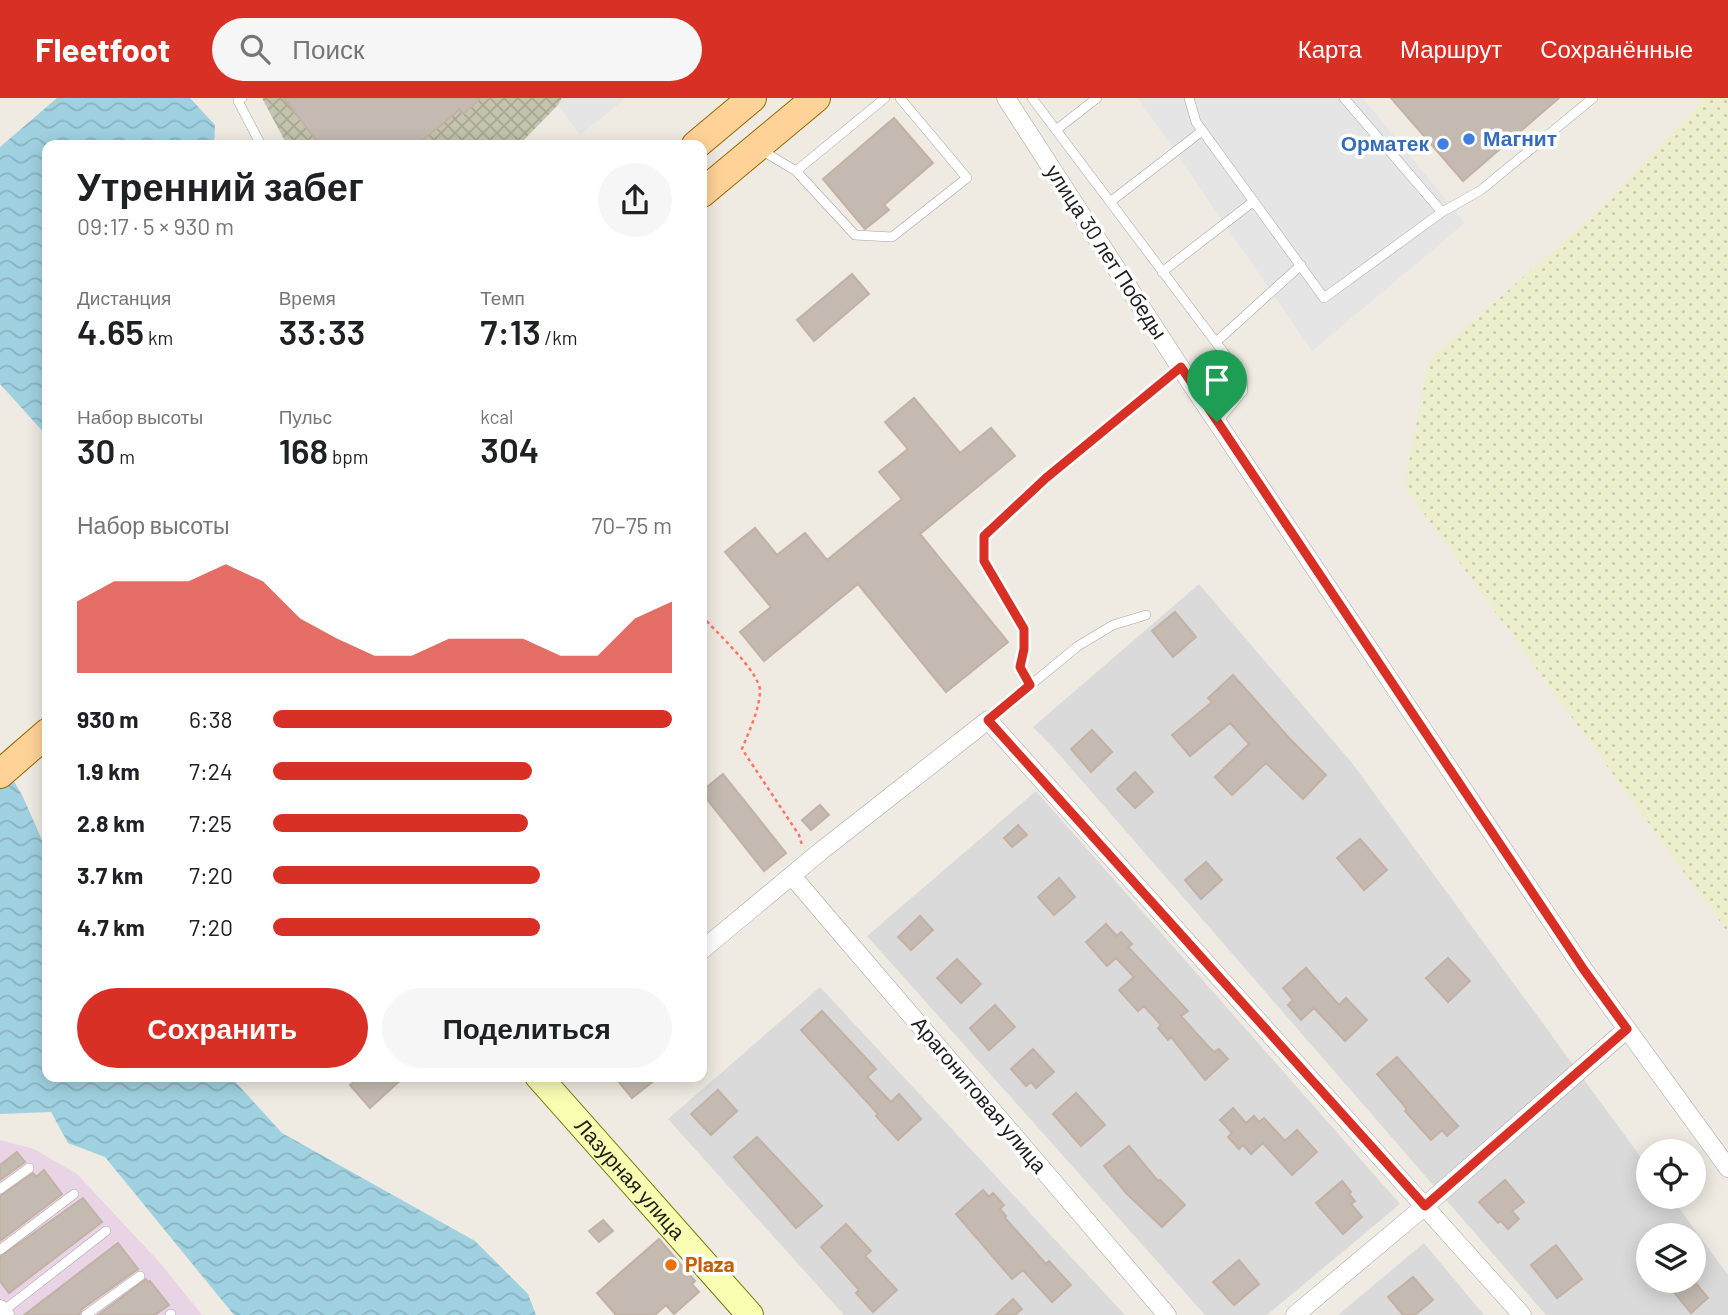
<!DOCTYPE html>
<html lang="ru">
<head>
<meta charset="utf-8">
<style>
	:root { --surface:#fff; --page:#f6f6f6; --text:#202124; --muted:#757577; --accent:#d93025 }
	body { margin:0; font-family:Barlow,sans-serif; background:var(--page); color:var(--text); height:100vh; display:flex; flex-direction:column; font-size:26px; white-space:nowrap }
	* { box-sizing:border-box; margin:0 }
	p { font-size:23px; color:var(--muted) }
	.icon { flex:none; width:38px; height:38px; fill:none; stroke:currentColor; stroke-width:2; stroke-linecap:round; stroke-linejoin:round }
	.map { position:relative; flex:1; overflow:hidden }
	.details { position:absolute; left:42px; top:42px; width:665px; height:942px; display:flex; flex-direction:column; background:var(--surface); border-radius:14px; box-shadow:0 4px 18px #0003 }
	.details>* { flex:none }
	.buttons { position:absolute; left:1636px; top:1041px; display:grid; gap:14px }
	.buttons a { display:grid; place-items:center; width:70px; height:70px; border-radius:50%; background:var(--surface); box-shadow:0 4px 18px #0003; font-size:35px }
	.pin { position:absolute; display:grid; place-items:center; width:60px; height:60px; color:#fff; margin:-72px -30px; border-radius:50% 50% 50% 0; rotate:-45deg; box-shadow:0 0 7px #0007 }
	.pin .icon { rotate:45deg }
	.round { display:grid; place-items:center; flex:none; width:74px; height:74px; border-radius:37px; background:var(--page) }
	.head { display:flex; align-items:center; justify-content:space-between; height:119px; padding:0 35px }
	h1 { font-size:38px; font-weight:600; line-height:52px }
	.stats { display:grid; grid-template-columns:repeat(3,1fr); gap:10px; height:119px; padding:7px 35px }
	.stats div { display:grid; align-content:center }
	.stats b { font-size:35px; font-weight:600 }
	.stats small { font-size:19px; font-weight:400 }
	.stats p { font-size:19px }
	.chart { height:196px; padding:14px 35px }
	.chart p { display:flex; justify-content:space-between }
	.chart svg { width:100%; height:126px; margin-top:7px; fill:var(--accent); opacity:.7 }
	.cta { display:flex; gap:14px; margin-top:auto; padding:14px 35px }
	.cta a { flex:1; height:80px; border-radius:42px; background:var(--accent); color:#fff; font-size:28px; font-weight:600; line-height:80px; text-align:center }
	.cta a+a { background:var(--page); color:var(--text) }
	ul { padding:0 35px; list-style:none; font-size:23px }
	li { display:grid; grid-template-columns:112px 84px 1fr; align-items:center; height:52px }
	li i { height:18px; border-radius:9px; background:var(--accent) }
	header { display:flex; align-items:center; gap:42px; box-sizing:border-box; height:98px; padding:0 35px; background:var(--accent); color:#fff }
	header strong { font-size:33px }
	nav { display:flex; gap:38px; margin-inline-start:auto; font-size:24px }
	.search { width:490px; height:63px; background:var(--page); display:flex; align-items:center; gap:18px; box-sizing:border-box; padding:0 24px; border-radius:38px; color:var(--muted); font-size:26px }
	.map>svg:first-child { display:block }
	.residential { fill:#dbdada; fill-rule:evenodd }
	.industrial { fill:#e9d4e5 }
	.construction { fill:url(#construction-cross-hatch) }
	.farmland { fill:url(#farmland-dots) }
	.parking { fill:#e5e5e5 }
	.water { fill:url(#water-waves) }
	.building { fill:#c4bab2; stroke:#c2b1a4; stroke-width:2 }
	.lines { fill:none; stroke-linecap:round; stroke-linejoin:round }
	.lane-casing { stroke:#a4a4a4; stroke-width:10 }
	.street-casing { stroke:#a4a4a4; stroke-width:19 }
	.secondary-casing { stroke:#6b7900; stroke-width:28 }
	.primary-casing { stroke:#976600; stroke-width:30 }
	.path { stroke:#ff7464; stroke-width:2.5; stroke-dasharray:3.5 3.5; stroke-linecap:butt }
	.lane { stroke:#fff; stroke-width:9 }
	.street { stroke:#fff; stroke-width:18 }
	.secondary { stroke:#f9fdb2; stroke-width:26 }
	.primary { stroke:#ffd398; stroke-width:28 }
	.route-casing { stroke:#fff; stroke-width:14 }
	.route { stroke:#d93025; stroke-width:9 }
	.shop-dot { fill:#3f7fe0; stroke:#fff; stroke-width:2.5 }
	.food-dot { fill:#e8710a; stroke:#fff; stroke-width:2.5 }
	.labels { text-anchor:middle; stroke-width:7; stroke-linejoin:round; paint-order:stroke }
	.shop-label { font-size:21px; font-weight:bold; fill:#366cbe; stroke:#fff; text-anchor:start }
	.street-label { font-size:21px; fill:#1d1d1d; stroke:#fff }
	.food-label { font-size:21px; font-weight:bold; fill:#c56008; stroke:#fff; text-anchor:start }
</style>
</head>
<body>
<header>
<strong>Fleetfoot</strong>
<div class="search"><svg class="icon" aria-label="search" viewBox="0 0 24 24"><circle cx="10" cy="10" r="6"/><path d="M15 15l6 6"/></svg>Поиск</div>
<nav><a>Карта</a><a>Маршрут</a><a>Сохранённые</a></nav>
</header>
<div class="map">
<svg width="1728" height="1217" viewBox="0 0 1728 1217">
	<defs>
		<pattern id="construction-cross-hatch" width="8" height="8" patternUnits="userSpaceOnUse" patternTransform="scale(1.75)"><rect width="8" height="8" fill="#c4c4ad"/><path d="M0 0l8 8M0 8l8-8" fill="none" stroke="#a8a894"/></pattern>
		<pattern id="farmland-dots" width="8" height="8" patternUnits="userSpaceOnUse" patternTransform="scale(1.75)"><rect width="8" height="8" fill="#edefcc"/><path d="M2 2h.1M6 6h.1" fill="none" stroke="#cbccaf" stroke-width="1.8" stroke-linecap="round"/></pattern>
		<pattern id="water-waves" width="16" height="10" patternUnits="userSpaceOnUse" patternTransform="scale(1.75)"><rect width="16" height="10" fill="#a0d1e0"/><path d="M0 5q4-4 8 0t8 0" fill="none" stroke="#89b3c0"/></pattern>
	</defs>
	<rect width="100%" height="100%" fill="#efebe2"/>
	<path class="residential" d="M1199 486 1352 665 1648 1069V1099H1671L1728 1177V1217H1546L1057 654 1033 629ZM1648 1138H1694V1183H1648Z
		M1036 693 1400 1106 1267 1217H1205L867 838Z
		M820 889 1125 1217H844L668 1021Z
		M1424 1145 1484 1217H1338Z"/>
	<path class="industrial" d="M0 1042 34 1051 77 1076 161 1166 202 1217H0Z"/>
	<path class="construction" d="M262 0H562L558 7 519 47H287Z"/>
	<path class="farmland" d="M1705 0H1728V835L1404 388 1429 262 1599 112Z"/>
	<path class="parking" d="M562 0H626L580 37 558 7Z
		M1138 0H1363L1465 125 1312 253Z"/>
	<path class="water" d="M57 0H190L215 27 214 47H47V338L0 286V49Z
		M0 660 22 697 47 753V978H230L282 1035 475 1143 528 1196 536 1217H234L105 1059 68 1045 51 1014 0 1016Z"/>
	<path class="building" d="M284 0H481L463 16 460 11 417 47H320Z
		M1391 0H1559L1463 83Z
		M894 20 933 65 884 107 889 112 865 131 823 81Z
		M852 176 869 196 814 243 797 222Z
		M914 300 960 355 991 330 1015 358 920 436 1008 544 946 594 858 486 764 563 740 534 771 509 725 454 755 430 777 457 805 435 827 462 902 401 879 374 908 351 885 324Z
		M1175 514 1196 539 1173 559 1152 533Z
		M1233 577 1290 641 1326 677 1303 701 1266 665 1232 697 1215 679 1249 646 1230 625 1190 658 1172 637 1212 604 1208 600Z
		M1092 632 1112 654 1091 674 1071 651Z
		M1135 674 1153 694 1135 710 1117 691Z
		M723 676 786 755 764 773 702 695V693Z
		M820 707 829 717 811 732 802 722Z
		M1018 727 1027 737 1012 749 1004 740Z
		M1360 741 1387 772 1364 792 1337 760Z
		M1206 764 1222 782 1201 801 1185 782Z
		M1059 780 1075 799 1054 817 1038 799Z
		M920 818 933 832 911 852 898 839Z
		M1106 826 1117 838 1121 834 1132 846 1128 849 1188 913 1181 918 1207 947 1214 954 1219 951 1228 961 1205 982 1171 939 1168 942 1158 930 1161 927 1144 908 1138 913 1119 892 1134 879 1116 860 1107 868 1086 844Z
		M1448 860 1470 883 1448 904 1426 880Z
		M957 861 981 886 961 905 937 880Z
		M1306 870 1339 907 1346 900 1367 922 1345 943 1314 910 1301 922 1288 907 1293 902 1283 890Z
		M995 907 1015 929 989 952 970 930Z
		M822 913 876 971 867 979 891 1004 899 996 921 1021 898 1042 876 1018 878 1016 801 932Z
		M1033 951 1054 974 1036 990 1031 984 1026 988 1011 971Z
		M1397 959 1458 1028 1447 1038 1442 1032 1431 1042 1405 1013 1407 1011 1377 976Z
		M361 978H405L370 1010 350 987Z
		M614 978H660L632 1000Z
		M718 992 737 1013 711 1037 691 1016Z
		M1076 995 1105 1027 1081 1048 1053 1016Z
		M1233 1010 1246 1025 1254 1018 1259 1024 1264 1020 1285 1043 1297 1032 1317 1054 1292 1077 1263 1045 1251 1056 1243 1047 1239 1051 1228 1039 1232 1035 1220 1022Z
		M757 1039 822 1108 796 1130 734 1059Z
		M1129 1048 1158 1083 1160 1082 1185 1107 1162 1129 1126 1095 1104 1068Z
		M17 1054 25 1064 0 1082V1067Z
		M44 1072 62 1096 0 1143V1098L33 1075 36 1079Z
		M1505 1082 1524 1104 1512 1113 1519 1121 1508 1131 1501 1123 1498 1125 1479 1104Z
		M1342 1083 1351 1094 1349 1096 1355 1103 1351 1106 1362 1119 1343 1136 1316 1105Z
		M983 1092 989 1099 993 1095 1004 1107 1000 1111 1006 1118 1005 1120 1046 1166 1049 1163 1071 1187 1052 1204 1023 1172 1012 1181 956 1116Z
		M83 1100 102 1124 9 1195 0 1183V1159Z
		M603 1122 613 1133 599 1144 589 1133Z
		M846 1126 871 1153 865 1158 897 1192 873 1214 856 1195 859 1192 821 1149Z
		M659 1141 695 1183 692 1186 699 1194 674 1216 666 1207 655 1217H616L597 1195Z
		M118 1145 138 1171 82 1211 79 1217H24Z
		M1556 1147 1582 1181 1557 1200 1531 1167Z
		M1239 1162 1259 1186 1234 1207 1213 1184Z
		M1413 1179 1433 1202 1415 1217H1403L1388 1199Z
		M146 1181 148 1184 150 1183 169 1207 155 1217H98Z
		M1665 1183H1694L1708 1200 1691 1215Z
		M1013 1201 1022 1211 1015 1217H996Z"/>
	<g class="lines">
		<defs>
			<path id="lane" d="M242 0 238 3 261 47
				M1032 0 1056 32 1097 0
				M1189 0 1196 24 1324 200 1442 114 1344 0
				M1056 32 1242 279 1243 293 1217 324
				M761 52 796 73 885 0
				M796 73 855 137 892 139 967 80 900 0
				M1110 104 1202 33
				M1442 114 1481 92 1593 0
				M1162 174 1254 103
				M1216 244 1301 167
				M984 438 1046 380 1180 269
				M988 622 1078 548 1113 527 1146 517
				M0 1091 29 1070
				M0 1152 74 1096
				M2 1214 106 1133
				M86 1217 140 1178
				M170 1217 171 1216"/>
			<path id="street" d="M1006 0 1180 269 1584 872 1728 1070
				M792 778 1167 1217
				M702 852 821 753 988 622 1522 1217
				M0 1211 5 1217
				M1295 1217 1425 1108 1627 931"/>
			<g id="secondary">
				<path id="s1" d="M538 978 750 1217"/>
			</g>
			<path id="primary" d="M696 47 752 0
				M702 95 816 0
				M0 676 47 635"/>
		</defs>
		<use href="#lane" class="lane-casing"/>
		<use href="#street" class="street-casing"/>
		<use href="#secondary" class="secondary-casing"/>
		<use href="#primary" class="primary-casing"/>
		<path class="path" d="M984 451V463L1024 531V551L1020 569 1025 578
			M702 518C715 533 760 574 760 593 759 613 749 633 742 651L799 737 802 747"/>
		<use href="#lane" class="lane"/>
		<use href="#street" class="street"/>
		<use href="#secondary" class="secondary"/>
		<use href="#primary" class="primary"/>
	</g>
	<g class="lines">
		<defs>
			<path id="route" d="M1181 269 1584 872 1627 931 1425 1108 988 622 1030 587 1020 569 1024 551V531L984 463V438L1046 380Z"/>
		</defs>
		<use href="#route" class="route-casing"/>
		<use href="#route" class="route"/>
	</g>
	<g class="shop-dot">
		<circle cx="1469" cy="41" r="7"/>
		<circle cx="1443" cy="46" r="7"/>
	</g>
	<circle class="food-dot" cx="671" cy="1167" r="7"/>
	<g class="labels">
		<g class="shop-label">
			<text x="1483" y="48">Магнит</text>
			<text x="1429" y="53" text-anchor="end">Орматек</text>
		</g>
		<g class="street-label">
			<text transform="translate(1106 154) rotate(57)" y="7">улица 30 лет Победы</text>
			<text transform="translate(979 997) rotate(50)" y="7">Арагонитовая улица</text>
			<text dy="7" stroke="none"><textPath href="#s1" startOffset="138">Лазурная улица</textPath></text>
		</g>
		<g class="food-label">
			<text x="685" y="1174">Plaza</text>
		</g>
	</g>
</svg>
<div class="buttons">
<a><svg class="icon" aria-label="locate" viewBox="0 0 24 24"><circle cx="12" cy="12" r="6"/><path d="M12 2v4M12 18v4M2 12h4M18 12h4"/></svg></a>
<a><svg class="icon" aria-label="layers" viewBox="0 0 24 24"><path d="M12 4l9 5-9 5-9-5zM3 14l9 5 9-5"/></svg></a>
</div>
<div class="pin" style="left:1217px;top:324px;background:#1e9e55"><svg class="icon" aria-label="arrive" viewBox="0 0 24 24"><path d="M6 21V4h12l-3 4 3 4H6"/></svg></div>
<section class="details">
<div class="head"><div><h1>Утренний забег</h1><p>09:17 · 5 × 930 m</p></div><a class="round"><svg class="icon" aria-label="share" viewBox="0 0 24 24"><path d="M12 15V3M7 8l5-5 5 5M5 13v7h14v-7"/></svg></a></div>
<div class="stats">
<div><p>Дистанция</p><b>4.65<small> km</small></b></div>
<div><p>Время</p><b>33:33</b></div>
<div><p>Темп</p><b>7:13<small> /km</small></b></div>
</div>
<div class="stats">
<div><p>Набор высоты</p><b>30<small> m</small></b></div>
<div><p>Пульс</p><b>168<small> bpm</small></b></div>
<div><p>kcal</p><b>304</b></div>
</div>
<div class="chart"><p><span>Набор высоты</span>70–75 m</p>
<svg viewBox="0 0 160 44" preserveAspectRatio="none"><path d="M0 44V19L10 12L20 12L30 12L40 6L50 12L60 25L70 32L80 38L90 38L100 32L110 32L120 32L130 38L140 38L150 25L160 19V44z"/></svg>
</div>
<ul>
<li><b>930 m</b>6:38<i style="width:100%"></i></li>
<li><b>1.9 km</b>7:24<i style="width:65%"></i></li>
<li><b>2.8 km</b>7:25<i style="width:64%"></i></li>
<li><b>3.7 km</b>7:20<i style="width:67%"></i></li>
<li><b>4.7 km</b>7:20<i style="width:67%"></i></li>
</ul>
<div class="cta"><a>Сохранить</a><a>Поделиться</a></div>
</section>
</div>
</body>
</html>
